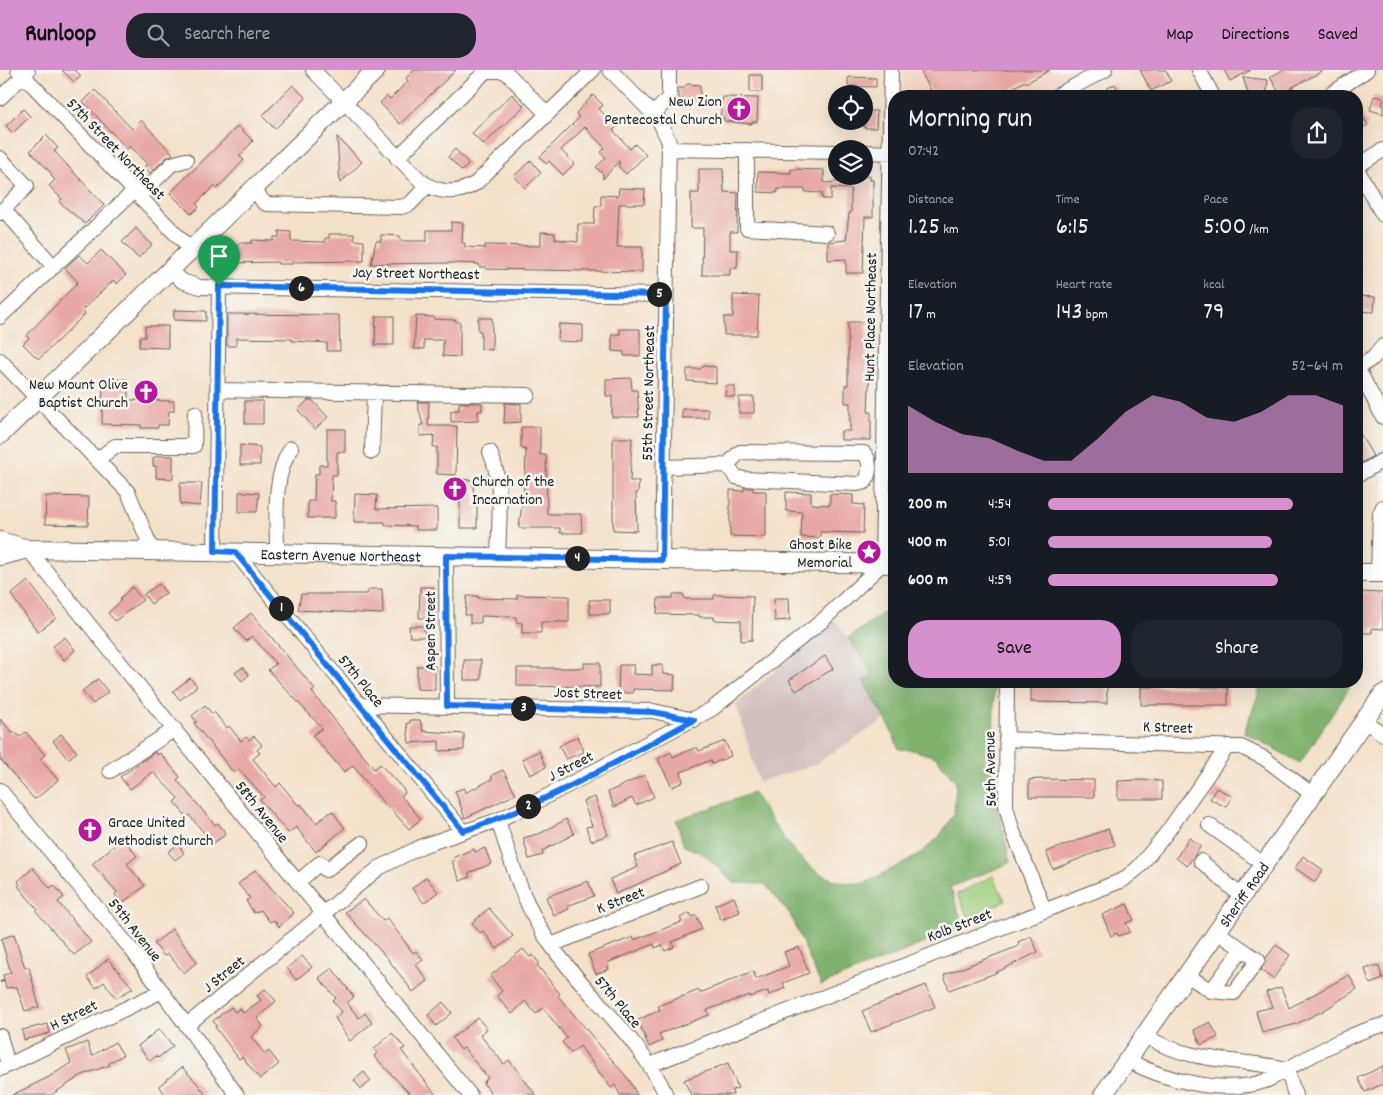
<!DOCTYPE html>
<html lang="en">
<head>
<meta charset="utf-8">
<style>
	:root { --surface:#171b24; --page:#20242c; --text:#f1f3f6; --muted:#9ea1a6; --accent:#d690ce }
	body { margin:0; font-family:Dekko,sans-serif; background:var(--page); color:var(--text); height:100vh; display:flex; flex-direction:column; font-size:19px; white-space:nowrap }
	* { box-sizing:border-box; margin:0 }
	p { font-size:16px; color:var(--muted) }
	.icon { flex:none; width:28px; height:28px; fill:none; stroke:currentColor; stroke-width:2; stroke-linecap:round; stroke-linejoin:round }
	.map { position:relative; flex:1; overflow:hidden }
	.side { position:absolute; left:888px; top:20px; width:475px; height:598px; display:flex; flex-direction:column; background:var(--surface); border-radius:20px; box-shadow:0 5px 20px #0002 }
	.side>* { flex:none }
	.fabs { position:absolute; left:828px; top:15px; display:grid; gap:10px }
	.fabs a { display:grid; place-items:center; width:45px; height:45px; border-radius:50%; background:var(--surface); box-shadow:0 5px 20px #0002; font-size:25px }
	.pin { position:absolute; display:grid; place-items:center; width:42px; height:42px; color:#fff; margin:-51px -21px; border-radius:50% 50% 50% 0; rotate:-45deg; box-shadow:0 0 5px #0007 }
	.pin .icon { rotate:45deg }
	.km { position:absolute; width:25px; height:25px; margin:-12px; border-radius:50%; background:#222; color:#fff; font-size:14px; line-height:25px; text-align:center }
	.round { display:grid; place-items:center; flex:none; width:52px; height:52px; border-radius:20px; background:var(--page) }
	.head { display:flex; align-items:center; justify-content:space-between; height:85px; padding:0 20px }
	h1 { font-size:28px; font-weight:600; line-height:38px }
	.metrics { display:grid; grid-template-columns:repeat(3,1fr); gap:8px; height:85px; padding:5px 20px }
	.metrics div { display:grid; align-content:center }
	.metrics b { font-size:25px; font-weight:600 }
	.metrics small { font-size:14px; font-weight:400 }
	.metrics p { font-size:14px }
	.chart { height:140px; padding:10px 20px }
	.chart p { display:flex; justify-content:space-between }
	.chart svg { width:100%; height:90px; margin-top:5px; fill:var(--accent); opacity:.7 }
	.action { display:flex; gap:10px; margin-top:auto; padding:10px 20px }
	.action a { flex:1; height:58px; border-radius:20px; background:var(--accent); color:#111; font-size:20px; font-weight:600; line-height:58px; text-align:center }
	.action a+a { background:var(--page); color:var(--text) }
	ul { padding:0 20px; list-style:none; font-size:16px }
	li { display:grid; grid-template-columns:80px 60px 1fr; align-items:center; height:38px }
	li i { height:12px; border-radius:6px; background:var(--accent) }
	header { display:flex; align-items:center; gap:30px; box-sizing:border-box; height:70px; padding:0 25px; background:var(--accent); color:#111 }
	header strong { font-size:24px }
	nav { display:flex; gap:28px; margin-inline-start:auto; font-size:18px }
	.search { width:350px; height:45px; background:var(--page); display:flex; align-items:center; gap:12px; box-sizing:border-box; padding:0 18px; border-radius:20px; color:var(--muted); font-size:19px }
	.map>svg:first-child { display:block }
	.built { fill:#f5d2c3 }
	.industrial { fill:#d1bfbd }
	.green { fill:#a0d07f; stroke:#5e764e }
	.forest { fill:#80b26e; stroke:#4e6745 }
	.building { fill:#e8a9a6 }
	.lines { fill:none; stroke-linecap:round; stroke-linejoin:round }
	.minor-casing { stroke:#686159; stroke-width:16 }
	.major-casing { stroke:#686159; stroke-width:20 }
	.path { stroke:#686159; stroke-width:2; stroke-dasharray:4 4; stroke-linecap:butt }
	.minor { stroke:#fff; stroke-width:14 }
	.major { stroke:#fff; stroke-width:18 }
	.route-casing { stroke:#fff; stroke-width:10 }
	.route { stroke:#1a73e8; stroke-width:6 }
	.labels { text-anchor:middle; stroke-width:5; stroke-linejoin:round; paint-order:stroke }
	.poi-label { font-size:16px; fill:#1c1c1c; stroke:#f6f6f2; text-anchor:end }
	.street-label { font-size:16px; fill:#1c1c1c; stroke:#f6f6f2 }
</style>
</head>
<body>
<header>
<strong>Runloop</strong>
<div class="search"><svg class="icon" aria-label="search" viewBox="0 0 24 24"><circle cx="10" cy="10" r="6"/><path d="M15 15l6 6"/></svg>Search here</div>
<nav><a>Map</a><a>Directions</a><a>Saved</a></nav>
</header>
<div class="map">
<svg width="1383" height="1025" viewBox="0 0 1383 1025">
	<rect width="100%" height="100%" fill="#f6f6f2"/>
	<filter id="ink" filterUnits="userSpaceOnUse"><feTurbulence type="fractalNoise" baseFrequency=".02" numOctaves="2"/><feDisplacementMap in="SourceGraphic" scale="10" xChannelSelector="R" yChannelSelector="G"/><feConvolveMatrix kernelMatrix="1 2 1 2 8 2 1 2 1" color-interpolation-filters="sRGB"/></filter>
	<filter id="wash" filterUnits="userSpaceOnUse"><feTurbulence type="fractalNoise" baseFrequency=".0096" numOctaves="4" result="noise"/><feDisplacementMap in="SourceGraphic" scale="20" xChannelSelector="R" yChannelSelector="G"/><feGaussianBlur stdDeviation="1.12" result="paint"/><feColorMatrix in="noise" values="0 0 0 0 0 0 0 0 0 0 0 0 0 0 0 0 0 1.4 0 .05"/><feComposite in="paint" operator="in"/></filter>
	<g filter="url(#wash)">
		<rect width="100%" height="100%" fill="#f4e1c9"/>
		<path class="built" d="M903 0H1079L1029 26H903Z"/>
		<path class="industrial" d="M835 550 870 598 872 605 863 611 886 649 813 695 759 712 736 634Z"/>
		<path class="green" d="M993 806 1005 831 969 848 957 824Z"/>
		<path class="forest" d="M885 542H894V611H994L993 711 1010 793 950 817 964 857 821 915 790 844 765 814 734 813 705 785 684 776 676 750 753 723C781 763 808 819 865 813L917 786 939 767 954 744 956 712 936 687 913 680 899 679 886 649 863 611 872 606 870 598 848 568Z
			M1256 611H1354L1300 693 1244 662 1259 623Z"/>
		<g id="blocks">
			<path class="building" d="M62 0H75L81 6 74 12Z
				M414 0H456L400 54 380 33 387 26 390 29 408 11 406 8Z
				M920 0H1050L1028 12H1023L999 26H934Z
				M1140 0H1166L1171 11 1151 21Z
				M1224 0H1251L1230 11Z
				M1283 0H1324L1280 24 1270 7Z
				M750 5H762V22H750Z
				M851 7 876 8V17L848 16V8Z
				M1243 7 1268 10 1266 26H1249Z
				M687 14 700 15V31L679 29V18H684Z
				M1115 14 1121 26H1109L1106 19Z
				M293 15 306 28 275 59 262 46Z
				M95 20 132 59 141 50 173 84 166 88 150 103 144 97 147 94 130 76 127 79 83 32Z
				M512 24 524 36 483 75 472 63Z
				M593 25 603 35 599 39 617 57 613 60 630 79 635 74 646 85 626 104 619 97V91L603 109V104L596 97 606 88 601 82 605 78 585 57 561 80 574 94 563 105 549 91 546 94 540 87 579 48 576 43Z
				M1374 26 1383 28V44L1370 40Z
				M723 27 758 28 757 52H752V54L724 51V48H720Z
				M1356 36 1368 55 1356 61Z
				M23 39 30 46 13 63 6 56Z
				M864 41H877L876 58H864Z
				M238 56 253 71 239 86 244 90 217 119 214 116 196 134 199 137 191 144 170 123Z
				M46 65 58 78 54 81 104 135 85 154 59 132 62 129 49 116 55 110 51 106 52 104 30 81Z
				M337 67 362 92 340 113Z
				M455 79 469 94 462 101 448 87Z
				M531 90 541 103 525 118 514 106Z
				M699 99H723L724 122 738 123 737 162H730V180H738L737 198H730V205H702L703 158H691V123H699Z
				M791 99 824 100V113L856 110V106H870V110H873V147H865L863 203H846V189L828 190V172L846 170 849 143H851V119L831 118V129H822V123L805 122V119H778L777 123 758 122V102L791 103Z
				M619 118 645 119 644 134H619L617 177H642V202L486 199V197H479V194L453 193 371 194 376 171H381V165L400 166 401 171H427V160H451V152L463 153 462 173H465V177L485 178V175L541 176V162L555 163V169L578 172V154H594L595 136H601V125L618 126Z
				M136 158 152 175 138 188 122 172Z
				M279 161 291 162V171L325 172V168H329V164H354V170L364 171V191L293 192V194H278V192L227 193V184H230L233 177H238V173H252V170L274 171V167H279Z
				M101 180 126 205 117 214 114 210 83 239 85 244 40 288H37L23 274 29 268 26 266 78 212 65 198 79 185 88 193Z
				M733 225 759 226 757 265H724V247H733Z
				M1359 226 1375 227 1374 242 1358 241Z
				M174 240 206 241V251L174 250Z
				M227 244 339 245 340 281H327V273L292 271V269L236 268V276H227Z
				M376 246H394V275H375Z
				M416 246 434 247V249L454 250 460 253V287L443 286V270H424V279H414Z
				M478 248H492V280L481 279V261H478Z
				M848 252H867L866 294H870L868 342H871V370H841V361H850V333H845V315H848Z
				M559 254 583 255V272L558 271Z
				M145 256H168V278L139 277 140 267H145Z
				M620 259H640V286H624V282L612 281V265L620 264Z
				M704 296 716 297V313L687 311V299H700Z
				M631 308 632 320H637L639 347H612V326H606V309Z
				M128 309V330L174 331V341H169L168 355H158V358H141V355L102 354 103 310Z
				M726 316H735V327L725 326Z
				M739 327H754V343H739Z
				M308 330H312L328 347 315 359 298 340Z
				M245 331H263V354H245Z
				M417 332H429L428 356H457L456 405 437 404V377H433L434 365 420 366V355H423Z
				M459 333H482V341H478V351L451 352V341L459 340Z
				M505 333 521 334V352L504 353Z
				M682 339H708V348H682Z
				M521 357H540V385H546L547 444H581L582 463H560V458H519L525 410 526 380 521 378Z
				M1356 357 1373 386 1356 396Z
				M327 359H345V382H337V405H332L331 431H335V448H308V431H314L315 404H319V395H327Z
				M613 368H632L630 411H639L638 423H636L637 461 613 460Z
				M240 375 260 377V395H240Z
				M157 386H173V409L156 408V396H153V388Z
				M455 409 473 410 474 436H477V458H460V431H455Z
				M180 413H202L200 436 180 434Z
				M744 418H753V421H766V467L730 466V420L744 421Z
				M239 422 259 423 257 442H239Z
				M786 422 811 423V434L830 435V424L853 425V434L864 435 863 463 820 462V468L801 467 802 442 786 441Z
				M355 424 377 425 376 439 437 438V460H416V456L385 455V452H354Z
				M46 426 89 427 88 455 45 454Z
				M28 511 56 548 38 562 11 525Z
				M159 514 166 523 151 534 144 524Z
				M132 517 143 530 115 551 108 543 118 534 121 530 120 528Z
				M420 517H434V548H419Z
				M369 519H382L383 543 381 544 298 540 301 524H367Z
				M1357 522 1383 523V559L1372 558V563H1357Z
				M673 524H683L685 529H714V525L753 526 752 570 741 571V551L714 550V547H699V545L657 544 658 528H673Z
				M517 525 569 526V552H541V563H522V553L516 552V547L481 546V553H470V545H465L467 526H478V528L517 529Z
				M774 528H789L790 550 775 551Z
				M589 530H610V544H590Z
				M251 543 315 619 312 622 374 699 380 694 404 720 405 723 401 726 421 749 409 759 388 736 387 737 353 696 344 702 320 674 312 666 322 658 268 600 276 594 252 566 246 571 234 558Z
				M409 556H424L425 567H410Z
				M65 567 75 580 64 590 53 576Z
				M825 586 833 599 796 621 789 610Z
				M464 590H481V610H464Z
				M584 593H600V617L517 616V598H584Z
				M619 595H634L633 604 652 605V595H663V604L675 605 674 620 633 619V623H618Z
				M417 596H435V620L417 619Z
				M243 597 249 605 242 611 235 603Z
				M190 608 197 616 180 630 173 621Z
				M98 609 108 622 93 634 82 621Z
				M1031 614 1107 616V633L1031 632Z
				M1141 617 1228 618V635H1141Z
				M205 635 212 644 214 642 227 658 229 656 241 671 246 667 249 670 254 666 262 675 257 680 260 683 253 689 276 717 280 713 299 736 301 734 316 753 332 741 345 758 316 782 296 757 288 763 260 730 264 727 239 699 234 703 194 653 197 652 192 646Z
				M0 649 13 663 15 662 20 667 26 662 45 685 40 689 58 710 37 728 34 729 0 689Z
				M410 650H420L423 661 464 664V680L439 681V671L409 673 407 653H410Z
				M61 664 77 682 68 689 53 671Z
				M578 666 584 682 566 689 559 676Z
				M725 671 731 686 712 694 711 690 681 702 683 712 672 717 658 689 671 682 673 687 697 677 699 681Z
				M539 681 546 697 530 705 522 689Z
				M155 682 157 685 160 683 180 707 177 710 215 755 218 753 224 761 225 765 211 775 203 765 205 764 189 745 187 747 174 732 178 728 153 702 130 719 120 707Z
				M503 700 516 724 465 748 455 721 464 718 465 723 492 709V705Z
				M645 705 654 727 636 735 632 728 614 737 608 722Z
				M1039 709 1094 710V727H1029V710Z
				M1140 710 1162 711V729H1118V711Z
				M1216 718 1232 726 1226 737 1210 729Z
				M595 727 608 765 591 771 586 757 592 756 583 731Z
				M566 749 574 764 542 781 543 785 529 789 523 768 541 763Z
				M1108 759 1115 775 1053 799 1046 782Z
				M123 768 137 786 127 794 145 816 122 833 115 825 117 822 92 794Z
				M1189 768 1201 776 1187 796 1176 788Z
				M672 772 681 794 616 824 610 809 638 797 634 786Z
				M178 774 184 783 175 790 168 782Z
				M485 778 491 794 468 803 470 807 460 811 452 791 455 790 454 787 474 779 475 782Z
				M1303 786 1323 800 1315 812 1295 798Z
				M33 798 50 818 54 815 64 827 58 832 91 872 74 885 36 841 38 840 18 816 20 814 18 811Z
				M255 800 294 843 279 857 274 850 270 852 261 840 254 843 246 831 250 828 238 814Z
				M426 807 438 822 424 833 412 818Z
				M588 811 594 826 567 836 569 839 554 846 546 827Z
				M734 827 740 842 721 850 715 835Z
				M364 829 383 851 387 848 413 883 416 881 423 890 416 895 428 911 413 922 387 888 345 842Z
				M1127 834 1134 850 1126 853 1130 862 1118 866 1117 863 1111 866 1102 845Z
				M489 838 513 866 497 879 483 861 480 863 472 853Z
				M690 843 692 847 696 845 702 859 672 872 674 877 665 881 662 875 655 878 654 874 607 893 609 899 596 904 588 884 633 867 634 870 682 852 680 848Z
				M172 859 197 892 184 903 168 884 164 886 154 874Z
				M14 864 25 898 29 897 39 937 25 941 17 917 6 918 3 905 11 903 1 869Z
				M1031 866 1038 882 993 904 949 920 944 905 1019 876 1018 872Z
				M1276 875 1290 885 1273 909 1261 900 1266 888Z
				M799 877 809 903 783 913 785 918 769 925 768 921 750 927V925L707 940 709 945 659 964 662 971 649 977 638 950 660 940 658 936 699 920 700 923 753 901 756 909 789 896 784 882Z
				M523 879 530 887 533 885 539 893 537 895 560 924 558 926 630 1011 637 1025H620L615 1015 611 1018 580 976 571 983 562 972 567 968 543 938 536 944 525 931 512 944 497 926 502 921 490 906Z
				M302 886 312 897 296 910 287 898Z
				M108 889 133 918 116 928 104 912 96 918 87 907Z
				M1378 895 1383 909 1370 914 1365 899Z
				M332 898 354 927 347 933 359 948 365 943 372 953 350 971 335 948 342 942 333 931 336 928 319 908Z
				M1349 905 1357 919 1323 941 1296 954 1262 963 1256 941 1272 937 1266 922 1281 917 1289 938Z
				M926 915 935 937 871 962 862 941Z
				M265 919 276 931 257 948 263 956 251 967 265 984 269 981 279 994 260 1009 242 987 239 989 215 957 217 956 213 951 231 937 235 942 240 938 243 943 261 930 257 926Z
				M443 932 452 943 436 956 428 945Z
				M478 948 487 959 480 965 504 994 509 990 536 1025H493L483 1013 488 1008 464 978 461 980 452 968Z
				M1210 952 1218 967 1201 975 1194 960Z
				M48 954 50 963 24 970 22 960Z
				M159 959 173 976 158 988 156 986 150 991 138 976Z
				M392 963 405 978 401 980 436 1025H411L374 986 377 983 374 979Z
				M87 972 92 986 115 972 123 985 109 993 110 995 82 1005 51 1025H12L49 1007 71 993 66 980Z
				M728 993 738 1018 732 1020 733 1025H691L684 1010Z
				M1383 996V1014L1365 1022 1358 1008Z
				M182 997 197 1013 206 1025H166L159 1016Z
				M364 1002 371 1011 361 1019 354 1010Z"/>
		</g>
	</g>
	<g filter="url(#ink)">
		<use href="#blocks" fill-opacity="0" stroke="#686159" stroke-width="1"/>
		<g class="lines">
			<defs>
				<path id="minor" d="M18 0 191 180
					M313 0 420 110C437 124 458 125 476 113L593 0
					M610 0 659 50 669 72 662 490
					M1199 0 1213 26
					M1056 26 1105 0
					M1328 26 1367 0
					M0 28 28 1
					M654 44 669 27V0
					M669 79 836 82
					M747 80V158L827 163
					M1383 80 1359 95 1358 101 1383 145
					M864 82 894 83
					M0 88 27 116 0 143
					M397 88 486 1H505L547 44
					M255 119 263 132 267 134 401 137 410 134 427 116
					M139 126 172 94 186 90
					M4 140 54 197
					M171 200 182 211 200 217 666 225
					M0 247 134 121
					M0 290 128 422 152 480
					M1356 295 1383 347
					M1358 298 1373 288 1383 276
					M217 320 528 325
					M372 382 374 322
					M490 382C504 415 499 451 498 487
					M97 390 115 376H194L195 343
					M663 397 727 395 736 407 744 409 857 414 865 412C870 404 871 390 864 383L740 382 727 395
					M1356 406 1383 390
					M28 479 470 1025
					M215 481 219 216
					M235 482 463 761
					M277 482C277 448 272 408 291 378
					M446 486 447 636
					M1378 503 1380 443 1383 437
					M1007 611 1006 736 1012 759 1044 839
					M360 635 653 641 694 650
					M1364 651 1383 664
					M1006 669 1241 677 1264 688 1313 725
					M110 701 175 659
					M0 720 131 879 237 1025
					M498 750C512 794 524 837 551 875 585 923 643 972 666 1025
					M1209 755 1265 795
					M1201 791 1242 827
					M298 812 320 793 326 800 362 773
					M551 875 701 816
					M1187 905 1211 921 1242 879 1217 862
					M1211 921 1234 923 1258 890 1242 879
					M187 955 379 798 422 776 498 750 530 735 712 639 822 551 882 494 891 0
					M0 966 8 995
					M1145 966C1192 994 1237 988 1287 999
					M1128 990C1164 1011 1225 1025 1265 1011 1274 1008 1281 1002 1289 998 1318 982 1350 963 1383 955
					M650 995 1123 810 1138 798 1165 765 1228 676
					M0 999 162 921
					M1287 999 1295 1025"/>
				<g id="major">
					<path d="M0 365 376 0"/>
					<path id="s1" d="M0 471 28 479 894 494"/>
					<path d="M0 486 28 479"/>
					<path d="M1356 503H1383"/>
					<path id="s2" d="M1103 1025 1383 624"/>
				</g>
			</defs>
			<use href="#minor" class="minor-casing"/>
			<use href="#major" class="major-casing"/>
			<path class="path" d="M0 912 4 911"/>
			<use href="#minor" class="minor"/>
			<use href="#major" class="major"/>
		</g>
	</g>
	<g class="lines" filter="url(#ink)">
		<defs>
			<path id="route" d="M219 216 666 225 662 490 446 486 447 636 653 642 694 650C619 690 544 735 463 761L235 482 215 481Z"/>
		</defs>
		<use href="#route" class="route-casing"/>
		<use href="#route" class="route"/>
	</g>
	<defs>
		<symbol id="church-disc" viewBox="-11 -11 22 22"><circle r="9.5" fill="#b5179e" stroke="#f6f6f2"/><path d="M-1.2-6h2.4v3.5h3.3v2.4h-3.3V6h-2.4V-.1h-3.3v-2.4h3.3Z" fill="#fff"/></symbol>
		<symbol id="sight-disc" viewBox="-11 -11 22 22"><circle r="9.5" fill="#b5179e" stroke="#f6f6f2"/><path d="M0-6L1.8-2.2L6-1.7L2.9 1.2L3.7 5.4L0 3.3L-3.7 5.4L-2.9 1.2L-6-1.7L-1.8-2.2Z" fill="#fff"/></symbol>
	</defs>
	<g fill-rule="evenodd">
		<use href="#church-disc" x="725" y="25" width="28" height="28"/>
		<use href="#church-disc" x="132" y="308" width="28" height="28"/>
		<use href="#church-disc" x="441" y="405" width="28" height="28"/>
		<use href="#sight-disc" x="855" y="468" width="28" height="28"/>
		<use href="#church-disc" x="76" y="746" width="28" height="28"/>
	</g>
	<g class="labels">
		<g class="poi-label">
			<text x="722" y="36">New Zion<tspan x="722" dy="18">Pentecostal Church</tspan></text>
			<text x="128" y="319">New Mount Olive<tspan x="128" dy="18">Baptist Church</tspan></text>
			<text x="472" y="416" text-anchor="start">Church of the<tspan x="472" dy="18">Incarnation</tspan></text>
			<text x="852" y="479">Ghost Bike<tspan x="852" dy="18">Memorial</tspan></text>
			<text x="108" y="757" text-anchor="start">Grace United<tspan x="108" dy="18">Methodist Church</tspan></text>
		</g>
		<g class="street-label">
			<text transform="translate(117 78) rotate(46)" y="6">57th Street Northeast</text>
			<text transform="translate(416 202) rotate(1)" y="6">Jay Street Northeast</text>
			<text transform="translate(869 247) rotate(-89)" y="6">Hunt Place Northeast</text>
			<text transform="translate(647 323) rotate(-89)" y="6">55th Street Northeast</text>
			<text dy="6" stroke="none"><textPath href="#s1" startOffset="342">Eastern Avenue Northeast</textPath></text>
			<text transform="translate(429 561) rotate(-90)" y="6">Aspen Street</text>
			<text transform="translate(362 610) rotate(51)" y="6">57th Place</text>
			<text transform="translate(588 622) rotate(2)" y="6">Jost Street</text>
			<text transform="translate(1168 656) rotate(2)" y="6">K Street</text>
			<text transform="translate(570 695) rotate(-27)" y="6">J Street</text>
			<text transform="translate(989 699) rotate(-91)" y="6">56th Avenue</text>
			<text transform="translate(263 741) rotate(51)" y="6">58th Avenue</text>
			<text dy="6" stroke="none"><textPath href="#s2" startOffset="245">Sheriff Road</textPath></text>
			<text transform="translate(620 829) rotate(-21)" y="6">K Street</text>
			<text transform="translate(959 854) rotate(-21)" y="6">Kolb Street</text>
			<text transform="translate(136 859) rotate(52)" y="6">59th Avenue</text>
			<text transform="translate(223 903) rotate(-39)" y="6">J Street</text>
			<text transform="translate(619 931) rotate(50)" y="6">57th Place</text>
			<text transform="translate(73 944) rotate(-26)" y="6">H Street</text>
		</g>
	</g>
</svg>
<div class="fabs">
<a><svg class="icon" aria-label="locate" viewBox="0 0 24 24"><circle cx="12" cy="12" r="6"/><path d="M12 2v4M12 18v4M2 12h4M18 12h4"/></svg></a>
<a><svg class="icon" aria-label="layers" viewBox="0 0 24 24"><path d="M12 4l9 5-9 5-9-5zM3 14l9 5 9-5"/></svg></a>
</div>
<div class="pin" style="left:219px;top:216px;background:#1e9e55"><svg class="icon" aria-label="arrive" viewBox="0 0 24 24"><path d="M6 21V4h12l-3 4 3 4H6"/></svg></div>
<b class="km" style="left:281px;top:538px">1</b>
<b class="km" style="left:528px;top:736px">2</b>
<b class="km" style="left:523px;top:638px">3</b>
<b class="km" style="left:577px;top:488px">4</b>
<b class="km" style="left:659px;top:224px">5</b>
<b class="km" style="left:301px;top:218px">6</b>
<section class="side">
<div class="head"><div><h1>Morning run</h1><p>07:42</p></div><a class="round"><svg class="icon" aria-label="share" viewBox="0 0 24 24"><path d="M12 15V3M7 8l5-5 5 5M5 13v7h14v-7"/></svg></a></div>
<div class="metrics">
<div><p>Distance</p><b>1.25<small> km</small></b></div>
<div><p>Time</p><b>6:15</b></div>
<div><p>Pace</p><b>5:00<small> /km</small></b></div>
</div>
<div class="metrics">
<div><p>Elevation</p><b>17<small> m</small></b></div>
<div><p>Heart rate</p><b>143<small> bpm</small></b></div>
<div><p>kcal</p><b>79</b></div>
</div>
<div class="chart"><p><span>Elevation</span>52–64 m</p>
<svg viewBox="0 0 160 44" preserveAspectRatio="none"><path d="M0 44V11L10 19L20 25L30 27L40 33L50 38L60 38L70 27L80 14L90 6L100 9L110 17L120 19L130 14L140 6L150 6L160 11V44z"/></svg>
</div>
<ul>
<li><b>200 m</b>4:54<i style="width:83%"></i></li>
<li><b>400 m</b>5:01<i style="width:76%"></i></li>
<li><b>600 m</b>4:59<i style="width:78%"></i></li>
</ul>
<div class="action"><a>Save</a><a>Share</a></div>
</section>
</div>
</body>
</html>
